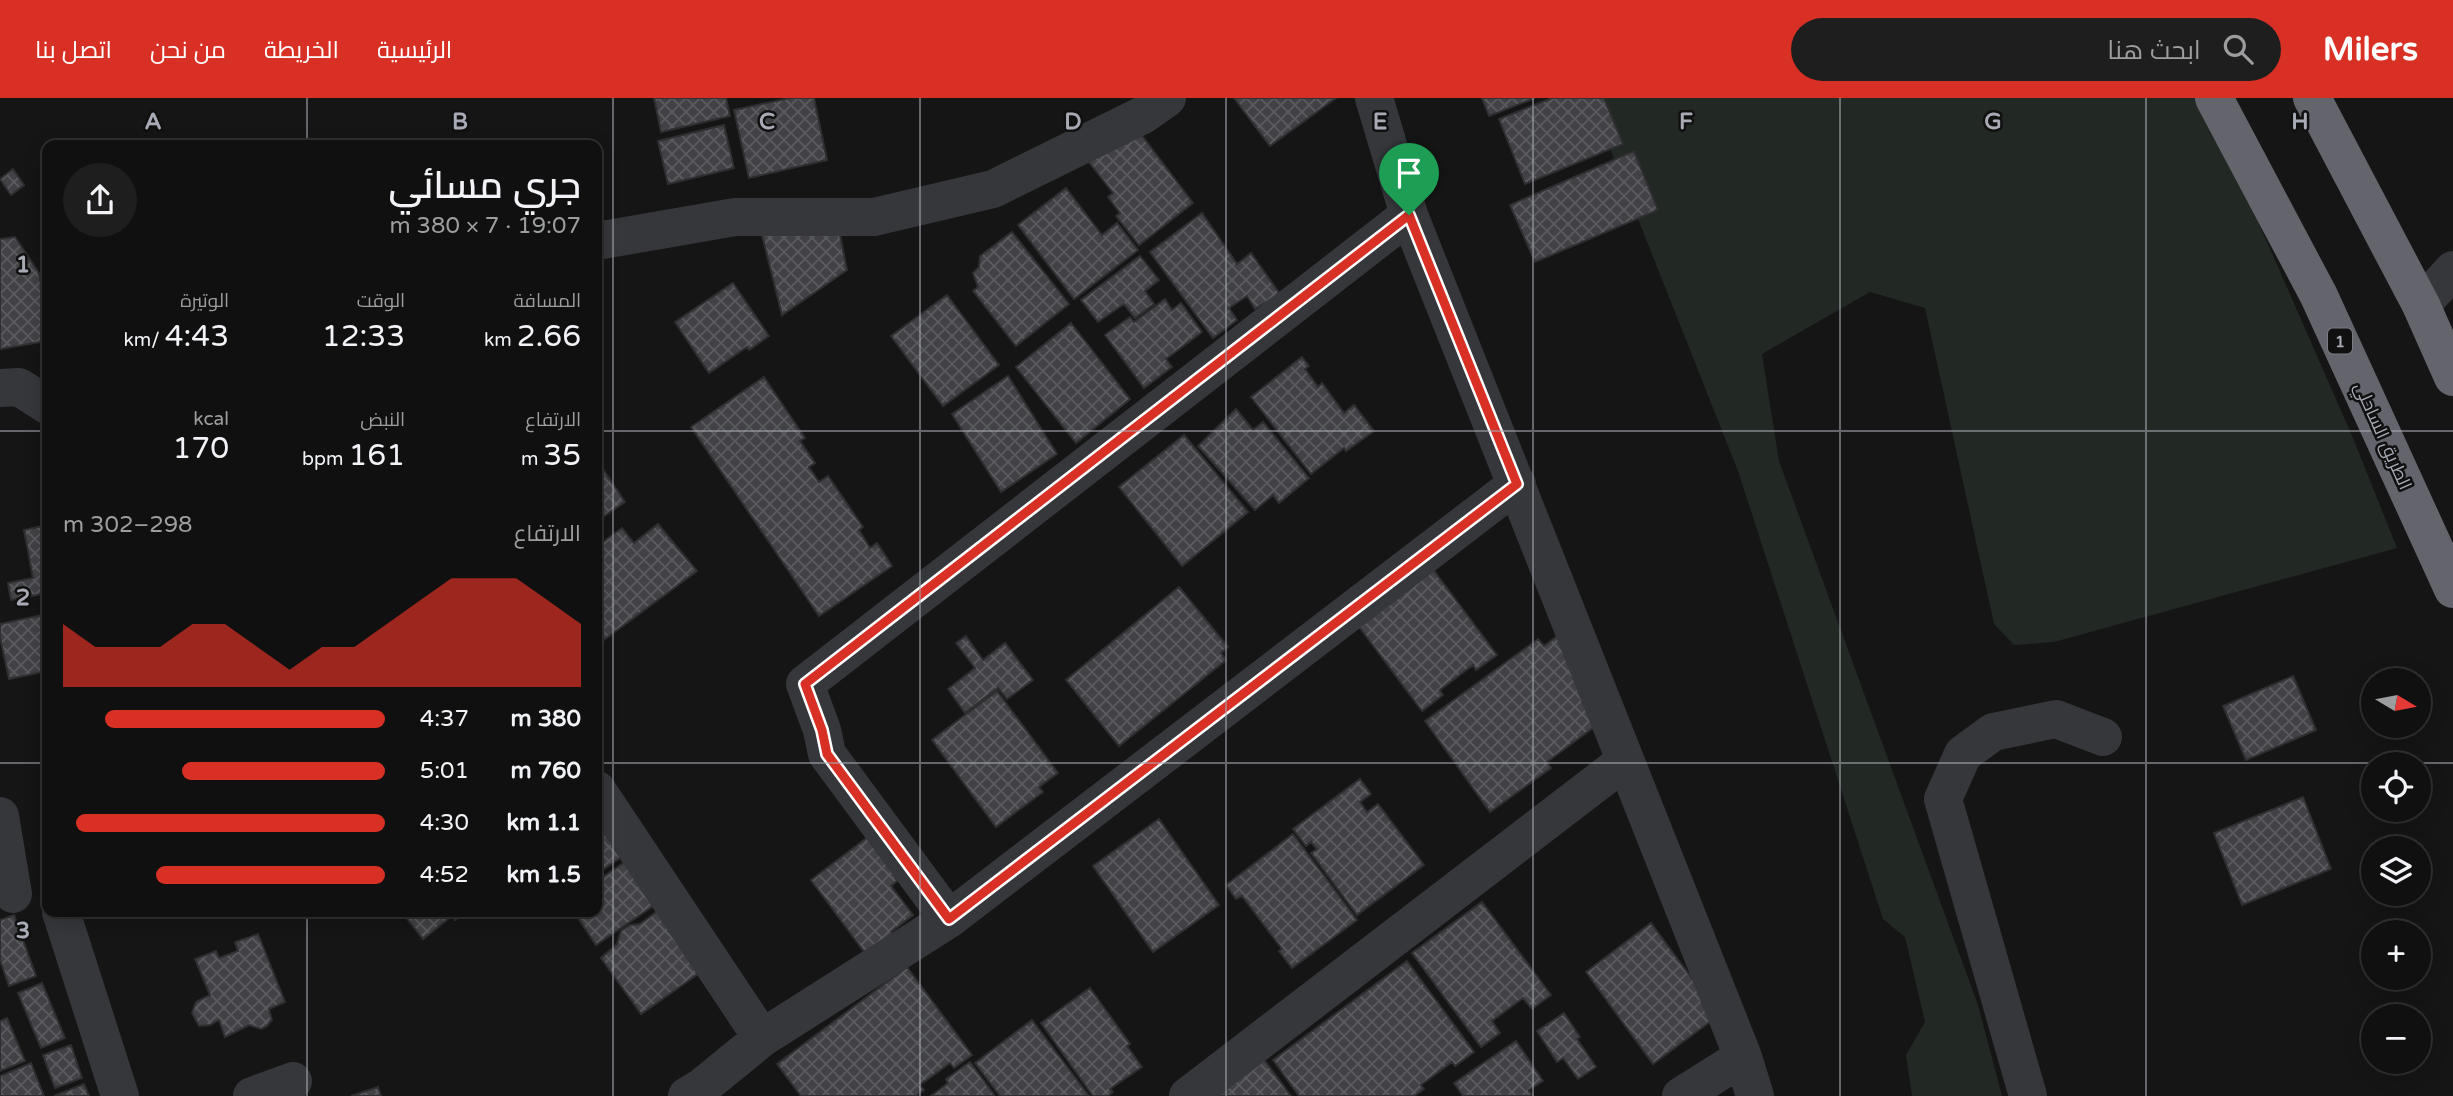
<!DOCTYPE html>
<html lang="ar">
<head>
<meta charset="utf-8">
<style>
	:root { --surface:#101010; --page:#1e1e1e; --text:#f1f3f6; --muted:#9c9d9f; --line:#303030; --accent:#d93025 }
	body { margin:0; font-family:"Varela Round",Cairo,sans-serif; background:var(--page); color:var(--text); direction:rtl; height:100vh; display:flex; flex-direction:column; font-size:26px; white-space:nowrap }
	* { box-sizing:border-box; margin:0 }
	p { font-size:23px; color:var(--muted) }
	.icon { flex:none; width:38px; height:38px; fill:none; stroke:currentColor; stroke-width:2; stroke-linecap:round; stroke-linejoin:round }
	.map { position:relative; flex:1; overflow:hidden; direction:ltr }
	.side { position:absolute; left:42px; top:42px; width:560px; height:777px; display:flex; flex-direction:column; background:var(--surface); border-radius:14px; box-shadow:0 4px 18px #0003,0 0 0 2px var(--line); direction:rtl }
	.side>* { flex:none }
	.needle { width:46px; rotate:100deg }
	.tools { position:absolute; left:2361px; top:570px; display:grid; gap:14px }
	.tools a { display:grid; place-items:center; width:70px; height:70px; border-radius:50%; background:var(--surface); box-shadow:0 4px 18px #0003,0 0 0 2px var(--line); font-size:35px }
	.pin { position:absolute; display:grid; place-items:center; width:60px; height:60px; color:#fff; margin:-72px -30px; border-radius:50% 50% 50% 0; rotate:-45deg; box-shadow:0 0 7px #0007 }
	.pin .icon { rotate:45deg }
	.round { display:grid; place-items:center; flex:none; width:74px; height:74px; border-radius:37px; background:var(--page) }
	.head { display:flex; align-items:center; justify-content:space-between; height:119px; padding:0 21px }
	h1 { font-size:38px; font-weight:600; line-height:52px }
	.metrics { display:grid; grid-template-columns:repeat(3,1fr); gap:10px; height:119px; padding:7px 21px }
	.metrics div { display:grid; align-content:center }
	.metrics b { font-size:30px; font-weight:600 }
	.metrics small { font-size:19px; font-weight:400 }
	.metrics p { font-size:19px }
	.chart { height:196px; padding:14px 21px }
	.chart p { display:flex; justify-content:space-between }
	.chart svg { width:100%; height:126px; margin-top:7px; fill:var(--accent); opacity:.7 }
	ul { padding:0 21px; list-style:none; font-size:23px }
	li { display:grid; grid-template-columns:112px 84px 1fr; align-items:center; height:52px }
	li i { height:18px; border-radius:9px; background:var(--accent) }
	header { display:flex; align-items:center; gap:42px; box-sizing:border-box; height:98px; padding:0 35px; background:var(--accent); color:#fff }
	header strong { font-size:33px }
	nav { display:flex; gap:38px; margin-inline-start:auto; font-size:24px }
	.search { width:490px; height:63px; background:var(--page); display:flex; align-items:center; gap:18px; box-sizing:border-box; padding:0 24px; border-radius:38px; color:var(--muted); font-size:26px }
	.map>svg:first-child { display:block }
	.grass { fill:#222823 }
	.building { fill:url(#building-cross-hatch); stroke:#2f2f32; stroke-width:2 }
	.lines { fill:none; stroke-linecap:round; stroke-linejoin:round }
	.street { stroke:#36373b; stroke-width:38 }
	.highway { stroke:#63646c; stroke-width:38 }
	.route-casing { stroke:#fff; stroke-width:14 }
	.route { stroke:#d93025; stroke-width:9 }
	.grid { fill:none; stroke:#a8abb5; stroke-width:2; stroke-opacity:0.55 }
	.labels { text-anchor:middle; stroke-width:5; stroke-linejoin:round; paint-order:stroke }
	.shield { fill:#101011; stroke:#7a7c84; stroke-width:2 }
	.shield-label { font-size:16px; font-weight:bold; fill:#a8abb5 }
	.street-label { font-size:18px; fill:#a8abb5; stroke:#101011 }
	.grid-label { font-size:23px; text-anchor:middle; font-weight:bold; fill:#a8abb5; stroke:#101011; stroke-width:5; stroke-linejoin:round; paint-order:stroke }
</style>
</head>
<body>
<header>
<strong>Milers</strong>
<div class="search"><svg class="icon" aria-label="search" viewBox="0 0 24 24"><circle cx="10" cy="10" r="6"/><path d="M15 15l6 6"/></svg>ابحث هنا</div>
<nav><a>الرئيسية</a><a>الخريطة</a><a>من نحن</a><a>اتصل بنا</a></nav>
</header>
<div class="map">
<svg width="2453" height="998" viewBox="0 0 2453 998">
	<defs>
		<pattern id="building-cross-hatch" width="8" height="8" patternUnits="userSpaceOnUse" patternTransform="scale(1.75)"><rect width="8" height="8" fill="#424246"/><path d="M0 0l8 8M0 8l8-8" fill="none" stroke="#5a5b5e"/></pattern>
	</defs>
	<rect width="100%" height="100%" fill="#151516"/>
	<path class="grass" d="M1590 0H2204L2353 340 2397 450 2054 544 2014 547 1994 526 1925 210 1870 194 1762 256 1779 363 1978 907 2002 998H1912L1906 957 1925 924 1905 839 1883 821 1738 373Z"/>
	<path class="building" d="M654 0H726L730 18 661 34Z
		M790 0H814L827 62 749 80 734 12Z
		M1234 0H1336L1270 48Z
		M1482 0H1535L1489 18Z
		M1552 0H1604L1623 46 1525 86 1499 21Z
		M724 27 734 70 668 86 658 43Z
		M1134 27 1193 105 1139 147 1116 118 1120 115 1108 99 1113 95 1088 63Z
		M1634 53 1658 112 1535 164 1510 107Z
		M13 71 24 87 11 97 0 81Z
		M1066 90 1102 137 1117 125 1138 152 1074 201 1018 127Z
		M1202 115 1237 166 1251 155 1280 196 1255 211 1247 198 1229 210 1237 222 1213 240 1150 154Z
		M838 127 847 172 782 217 762 137Z
		M1012 134 1069 206 1016 248 973 193 978 189 973 175 979 169 980 158Z
		M15 139 39 175 47 225V243L0 251V141Z
		M1140 158 1159 182 1145 193 1154 206 1135 220 1124 206 1098 224 1081 202Z
		M733 185 769 238 749 252 747 249 709 275 675 224Z
		M947 197 999 267 943 308 891 238Z
		M1165 201 1172 212 1181 205 1202 234 1166 261 1172 269 1144 290 1105 237 1130 219 1134 224Z
		M1071 225 1130 301 1076 345 1016 269Z
		M1302 259 1309 268 1305 271 1318 289 1322 285 1344 315 1354 307 1374 333 1346 353 1344 350 1311 376 1251 299Z
		M1008 278 1057 356 1001 394 952 316Z
		M764 279 805 340 800 343 815 365 809 369 819 384 828 378 863 429 859 432 870 450 877 445 892 468 819 518 691 329Z
		M1236 311 1253 332 1263 324 1309 380 1279 405 1273 397 1255 412 1198 348Z
		M1184 337 1248 414 1182 468 1119 389Z
		M597 362 625 404 597 423Z
		M658 426 697 473 597 547V448L622 430 634 445Z
		M47 427V495L11 502 8 485 33 480 24 432Z
		M1432 470 1497 557 1476 572 1473 567 1440 592 1443 597 1422 613 1357 526Z
		M1179 489 1228 549 1221 555 1226 562 1119 648 1066 582Z
		M47 516V573L9 581 0 539V526Z
		M1564 533 1605 621 1547 664 1551 670 1490 714 1425 623 1538 541 1544 548Z
		M966 538 983 562 1005 545 1033 582 1007 601 998 590 965 615 948 591 975 570 956 545Z
		M2293 578 2316 632 2246 662 2223 608Z
		M997 593 1058 675 1039 689 1043 694 996 729 932 642Z
		M1360 681 1371 696 1360 704 1367 714 1378 706 1424 767 1357 817 1311 755 1317 751 1311 744 1306 748 1293 731Z
		M2303 699 2331 771 2242 807 2214 735Z
		M1159 721 1219 807 1153 854 1093 768Z
		M608 728 627 755 597 776V736Z
		M877 732 897 783 891 788 913 817 891 834 895 839 868 859 811 782Z
		M1293 736 1357 822 1292 870 1279 853 1282 851 1242 798 1236 801 1226 787Z
		M631 760 659 804 596 847 574 814H597V783Z
		M1482 804 1551 897 1532 911 1523 900 1492 923 1500 935 1481 949 1412 855Z
		M667 806 708 869 641 916 601 860 617 846 621 833 630 827 640 826Z
		M402 814H466L455 822 452 818 423 841Z
		M14 817 36 878 9 888 0 862V822Z
		M1651 825 1719 917 1653 966 1586 874Z
		M258 836 285 904 269 911 272 922 267 928 261 931 249 927 225 939 219 922 210 927 199 928 192 915 196 904 210 897 195 861 216 853 219 860 238 853 235 844Z
		M1407 863 1474 954 1455 968 1452 964 1421 987 1424 991 1414 998H1299L1273 962Z
		M907 869 972 957 954 970 950 965 920 987 924 992 916 998H801L777 966Z
		M42 885 65 940 41 950 18 895Z
		M1090 890 1130 946 1127 948 1142 969 1110 991 1113 994 1108 998H1093L1041 925Z
		M1564 915 1580 939 1577 941 1596 969 1578 981 1563 960 1557 964 1537 933Z
		M7 920 25 963 0 973V923Z
		M1032 922 1089 998H1000L975 965Z
		M1516 943 1543 983 1529 992 1533 998H1463L1454 985Z
		M71 947 82 980 55 990 43 957Z
		M1262 959 1291 998H1209Z
		M970 964 995 998H931L948 985 946 981Z
		M31 965 44 998H0V978Z
		M84 986 89 998H54Z
		M378 989 381 998H351Z"/>
	<g class="lines">
		<path class="street" d="M1374 0 1409 117 1743 959 1755 998
			M597 143 735 119H874L993 91 1143 17 1167 0
			M2421 207 2453 172
			M0 290 19 289 47 307
			M597 692 762 940
			M0 718 13 796
			M61 814 120 998
			M949 821 827 656 822 632 805 586 1409 117
			M252 998 293 983
			M687 998 702 989 762 940 949 821 1517 386
			M1188 998 1625 663
			M1681 998 1743 959
			M2028 998 1943 701 1963 656 1993 634 2056 621 2103 639"/>
		<path class="highway" d="M2214 0 2319 198 2453 491
			M2312 0 2421 207 2453 279"/>
	</g>
	<g class="lines">
		<defs>
			<path id="route" d="M1409 117 1517 386 949 821 827 656 822 632 805 586Z"/>
		</defs>
		<use href="#route" class="route-casing"/>
		<use href="#route" class="route"/>
	</g>
	<path class="grid" d="M307 0V47M613 0V998M920 0V998M1226 0V998M1533 0V998M1840 0V998M2146 0V998M0 333H47M597 333H2453M0 665H47M597 665H2453M307 814V998"/>
	<g class="labels">
		<rect class="shield" x="2328" y="230.5" width="24" height="25" rx="5"/>
		<g class="shield-label">
			<text x="2340" y="249">1</text>
		</g>
		<g class="street-label">
			<text transform="translate(2383 338) rotate(66)" y="6">الطريق الساحلي</text>
		</g>
	</g>
	<g class="grid-label">
		<text x="153" y="31">A</text>
		<text x="460" y="31">B</text>
		<text x="767" y="31">C</text>
		<text x="1073" y="31">D</text>
		<text x="1380" y="31">E</text>
		<text x="1686" y="31">F</text>
		<text x="1993" y="31">G</text>
		<text x="2300" y="31">H</text>
		<text x="23" y="174">1</text>
		<text x="23" y="507">2</text>
		<text x="23" y="840">3</text>
	</g>
</svg>
<div class="tools">
<a><svg class="needle" viewBox="-14 -14 28 28"><path d="M0-13l5 13h-10z" fill="#e53935"/><path d="M0 13l5-13h-10z" fill="#9c9d9f"/></svg></a>
<a><svg class="icon" aria-label="locate" viewBox="0 0 24 24"><circle cx="12" cy="12" r="6"/><path d="M12 2v4M12 18v4M2 12h4M18 12h4"/></svg></a>
<a><svg class="icon" aria-label="layers" viewBox="0 0 24 24"><path d="M12 4l9 5-9 5-9-5zM3 14l9 5 9-5"/></svg></a>
<a>+</a>
<a>−</a>
</div>
<div class="pin" style="left:1409px;top:117px;background:#1e9e55"><svg class="icon" aria-label="arrive" viewBox="0 0 24 24"><path d="M6 21V4h12l-3 4 3 4H6"/></svg></div>
<section class="side">
<div class="head"><div><h1>جري مسائي</h1><p>19:07 · 7 × 380 m</p></div><a class="round"><svg class="icon" aria-label="share" viewBox="0 0 24 24"><path d="M12 15V3M7 8l5-5 5 5M5 13v7h14v-7"/></svg></a></div>
<div class="metrics">
<div><p>المسافة</p><b>2.66<small> km</small></b></div>
<div><p>الوقت</p><b>12:33</b></div>
<div><p>الوتيرة</p><b>4:43<small> /km</small></b></div>
</div>
<div class="metrics">
<div><p>الارتفاع</p><b>35<small> m</small></b></div>
<div><p>النبض</p><b>161<small> bpm</small></b></div>
<div><p>kcal</p><b>170</b></div>
</div>
<div class="chart"><p><span>الارتفاع</span>298–302 m</p>
<svg viewBox="0 0 160 44" preserveAspectRatio="none"><path d="M0 44V22L10 30L20 30L30 30L40 22L50 22L60 30L70 38L80 30L90 30L100 22L110 14L120 6L130 6L140 6L150 14L160 22V44z"/></svg>
</div>
<ul>
<li><b>380 m</b>4:37<i style="width:87%"></i></li>
<li><b>760 m</b>5:01<i style="width:63%"></i></li>
<li><b>1.1 km</b>4:30<i style="width:96%"></i></li>
<li><b>1.5 km</b>4:52<i style="width:71%"></i></li>
</ul>
</section>
</div>
</body>
</html>
